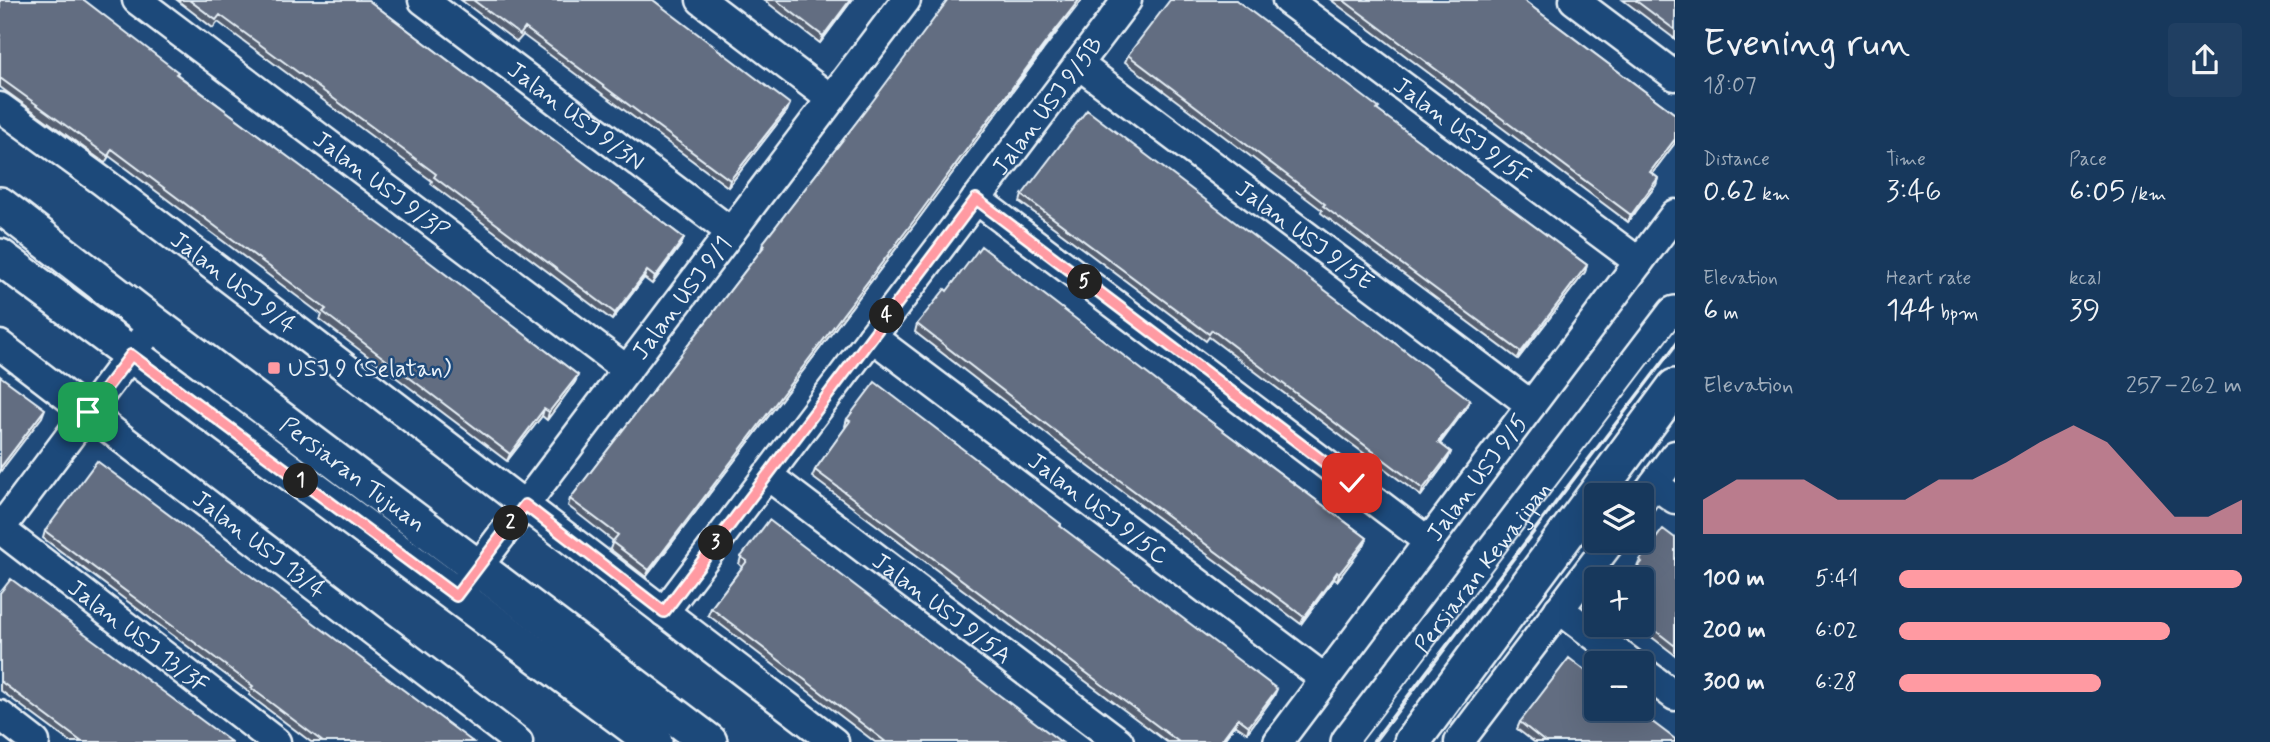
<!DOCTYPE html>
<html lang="en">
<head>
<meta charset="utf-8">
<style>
	:root { --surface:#17385c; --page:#203f62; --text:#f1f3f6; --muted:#9eacbb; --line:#365272; --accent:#ff9aa2 }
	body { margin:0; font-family:Mynerve,sans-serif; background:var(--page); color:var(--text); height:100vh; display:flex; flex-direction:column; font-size:26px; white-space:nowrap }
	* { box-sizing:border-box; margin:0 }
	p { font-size:23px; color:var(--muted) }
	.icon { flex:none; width:38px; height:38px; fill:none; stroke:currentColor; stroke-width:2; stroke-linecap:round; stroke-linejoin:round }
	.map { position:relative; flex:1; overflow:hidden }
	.details { display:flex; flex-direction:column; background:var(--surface); width:595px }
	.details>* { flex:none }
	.buttons { position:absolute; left:1584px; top:483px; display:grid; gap:14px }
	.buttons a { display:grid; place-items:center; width:70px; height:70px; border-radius:7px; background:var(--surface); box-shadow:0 7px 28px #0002,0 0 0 2px var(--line); font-size:35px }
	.pin { position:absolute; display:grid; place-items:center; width:60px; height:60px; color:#fff; margin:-30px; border-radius:14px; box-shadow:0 4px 10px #0006 }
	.km { position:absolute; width:35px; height:35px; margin:-18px; border-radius:50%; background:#222; color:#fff; font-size:19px; line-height:35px; text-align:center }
	.round { display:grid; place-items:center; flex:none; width:74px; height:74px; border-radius:7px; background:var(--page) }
	.headline { display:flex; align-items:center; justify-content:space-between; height:119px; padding:0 28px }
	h1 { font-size:38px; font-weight:600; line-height:52px }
	.figures { display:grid; grid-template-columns:repeat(3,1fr); gap:10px; height:119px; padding:7px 28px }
	.figures div { display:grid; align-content:center }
	.figures b { font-size:30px; font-weight:600 }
	.figures small { font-size:19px; font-weight:400 }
	.figures p { font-size:19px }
	.chart { height:196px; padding:14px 28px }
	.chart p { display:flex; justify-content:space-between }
	.chart svg { width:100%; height:126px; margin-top:7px; fill:var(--accent); opacity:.7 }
	ul { padding:0 28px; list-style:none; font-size:23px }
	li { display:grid; grid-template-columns:112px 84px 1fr; align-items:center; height:52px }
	li i { height:18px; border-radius:9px; background:var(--accent) }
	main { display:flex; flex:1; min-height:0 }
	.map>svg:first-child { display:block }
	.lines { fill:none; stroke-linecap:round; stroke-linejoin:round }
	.minor-casing { stroke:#e8f1f8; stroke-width:33 }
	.major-casing { stroke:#e8f1f8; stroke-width:40 }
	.minor { stroke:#1f4a7a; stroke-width:28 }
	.major { stroke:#1f4a7a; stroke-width:35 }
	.tram { stroke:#e8f1f8; stroke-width:2 }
	.wall { fill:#545e6f; stroke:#e8f1f8; stroke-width:2 }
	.shaded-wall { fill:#454c5a; stroke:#e8f1f8; stroke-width:2 }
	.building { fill:#626d81; stroke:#e8f1f8; stroke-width:2 }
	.route-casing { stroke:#fff; stroke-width:14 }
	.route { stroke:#ff9aa2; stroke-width:9 }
	.poi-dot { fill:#ff9aa2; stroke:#1f4a7a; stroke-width:2.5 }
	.labels { text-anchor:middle; stroke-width:5; stroke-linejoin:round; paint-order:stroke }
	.street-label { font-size:24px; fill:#e8f1f8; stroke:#1f4a7a }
	.poi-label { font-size:24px; fill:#e8f1f8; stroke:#1f4a7a; text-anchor:start }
</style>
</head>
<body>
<main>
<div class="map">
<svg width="1675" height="742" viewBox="0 0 1675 742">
	<rect width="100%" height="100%" fill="#1f4a7a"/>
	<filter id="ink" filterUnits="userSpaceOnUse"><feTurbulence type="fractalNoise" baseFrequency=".0143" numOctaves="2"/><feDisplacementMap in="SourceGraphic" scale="14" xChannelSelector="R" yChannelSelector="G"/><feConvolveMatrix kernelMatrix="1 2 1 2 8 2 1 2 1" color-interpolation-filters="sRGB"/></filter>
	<g filter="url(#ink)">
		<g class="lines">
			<defs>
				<g id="minor">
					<path id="s1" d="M137 0 627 370"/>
					<path id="s2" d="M423 0 731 232"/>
					<path d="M701 0 831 99"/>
					<path id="s3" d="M1287 0 1639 262"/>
					<path d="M1574 0 1675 76"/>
					<path id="s4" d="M1078 64 1531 405"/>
					<path id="s5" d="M0 107 102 181 834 742"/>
					<path d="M976 199 1429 542"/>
					<path id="s6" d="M872 337 1325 679"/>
					<path id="s7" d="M0 345 518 742"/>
					<path id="s8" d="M767 475 1119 742"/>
					<path d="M1654 484 1675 499"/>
					<path d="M1642 500 1675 455"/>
					<path id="s9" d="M0 529 276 742"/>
					<path d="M0 529 154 324"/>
					<path id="s10" d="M465 584 906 0"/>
					<path d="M1559 609 1631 663"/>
					<path id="s11" d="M664 612 1127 0"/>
					<path d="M1642 671 1675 696"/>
					<path d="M0 715 35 742"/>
					<path id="s12" d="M1278 742 1675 214"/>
					<path d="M1459 742 1611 541"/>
				</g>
				<g id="major">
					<path id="s13" d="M0 205 154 324 709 742"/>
					<path d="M0 257 654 742"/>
					<path id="s14" d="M1349 742 1675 314"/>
					<path d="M1412 742 1675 387"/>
				</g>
			</defs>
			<use href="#minor" class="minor-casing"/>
			<use href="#major" class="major-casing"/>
			<use href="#minor" class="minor"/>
			<use href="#major" class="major"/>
			<path class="tram" d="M1361 742 1675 329
				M1375 742 1675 347"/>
		</g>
		<path class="wall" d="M0 0 178 72 177 74 578 375 575 382 547 420 542 416 507 461 320 320 322 315 109 156 105 163 0 87Z
			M177 0H368L684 238 681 245 652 284 644 278 612 320 431 184 432 181 218 22 213 28Z
			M461 0H653L787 111 728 187 523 35 517 42Z
			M764 0H852L820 43Z
			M1331 0H1523L1675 114V143L1652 173 1658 178 1656 185 1628 222Z
			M1623 0H1675V39Z
			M1041 53 917 221 646 577 610 549 613 541 568 506 570 499 761 250 763 243 869 106Z
			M1128 55 1378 111 1587 265 1585 272 1518 359 1321 213 1322 210 1125 62Z
			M1022 195 1470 400 1467 407 1440 444 1451 452 1448 459 1421 496 1209 337 1206 341 1020 202Z
			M947 291 1167 389 1367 538 1364 545 1337 581 1334 579 1301 624 1088 466 915 332 917 324Z
			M847 419 1061 524V527L1274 696 1247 733 1235 725 1222 742H1167L812 477 815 470 846 427 845 426Z
			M45 531 473 742H311L249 695 250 693 43 538Z
			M1675 538V655L1636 625H1642V579L1637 567 1640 560Z
			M741 557 1061 742H875L708 615 711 608 742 567 739 564Z
			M0 593 231 742H70L0 690Z
			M1520 722 1675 742H1534L1517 729Z"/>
		<path class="shaded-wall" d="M850 0H852L820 43 823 36Z
			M1079 0H1082L1041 53 917 221 646 577 649 570Z
			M790 104 787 111 728 187 730 180Z
			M1675 139V143L1648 179 1650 172Z
			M1658 178 1656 185 1628 222 1631 215Z
			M684 238 681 245 652 284 655 277Z
			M1587 265 1585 272 1518 359 1521 352Z
			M647 271 644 278 612 320 615 313Z
			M578 375 575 382 547 420 549 412Z
			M1470 400 1467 407 1435 449 1438 442Z
			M45 409 42 417 0 472V468Z
			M544 409 542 416 507 461 510 454Z
			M1451 452 1448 459 1421 496 1423 489Z
			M1367 538 1364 545 1337 581 1339 574Z
			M1337 572 1334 579 1301 624 1304 617Z
			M1277 689 1274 696 1247 733 1249 726Z
			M1238 718 1235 725 1222 742H1220Z"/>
		<path class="building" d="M0 0H84L178 72 176 74 390 232 578 375 549 412 544 409 510 454 323 312 326 309 112 149 108 156 0 78Z
			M189 0H368L684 238 655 277 647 271 615 313 434 177 436 174 254 40 220 15 216 20Z
			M473 0H653L790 104 730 180 525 28 520 35Z
			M776 0H850L823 36Z
			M948 0H1079L1043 46 919 214 649 570 612 542 618 535 570 499 765 245 763 243 869 106Z
			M1170 0H1236L1379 108 1377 110 1587 265 1521 352 1323 206 1325 204 1128 55Z
			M1343 0H1523L1675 114V139L1650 172 1658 178 1631 215Z
			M1635 0H1675V30Z
			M1087 110 1470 400 1438 442 1451 452 1423 489 1212 330 1209 334 1022 195Z
			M981 246 1167 389 1367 538 1339 574 1337 572 1304 617 1091 459 917 324 945 289 947 291Z
			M0 376 45 409 0 468Z
			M875 382 1061 524 1060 526 1277 689 1249 726 1238 718 1220 742H1179L815 470 850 421 847 419Z
			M97 461 473 742H323L251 688 253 686 45 531Z
			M769 520 1061 742H886L711 608 747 561 741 557Z
			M1663 529 1675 538V646L1642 620V579H1628L1642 562 1640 560Z
			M11 579 231 742H82L0 681V593Z
			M1569 658 1596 679V709H1635L1675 739V742H1545L1520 722Z"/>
	</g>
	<g class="lines" filter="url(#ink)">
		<defs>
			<path id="route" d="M88 412 131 355 456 596 525 505 664 612 976 199 1352 483"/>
		</defs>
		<use href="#route" class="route-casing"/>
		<use href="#route" class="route"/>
	</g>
	<rect class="poi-dot" x="267" y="361" width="14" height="14" rx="3.5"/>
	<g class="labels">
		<g class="street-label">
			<text dy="8" stroke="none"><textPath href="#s11" startOffset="635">Jalan USJ 9/5B</textPath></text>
			<text dy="8" stroke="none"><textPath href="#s2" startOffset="192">Jalan USJ 9/3N</textPath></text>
			<text dy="8" stroke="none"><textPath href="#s3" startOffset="219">Jalan USJ 9/5F</textPath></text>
			<text dy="8" stroke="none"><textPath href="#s1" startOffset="306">Jalan USJ 9/3P</textPath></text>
			<text dy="8" stroke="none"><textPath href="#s4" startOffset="284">Jalan USJ 9/5E</textPath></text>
			<text dy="8" stroke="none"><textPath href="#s5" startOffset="292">Jalan USJ 9/4</textPath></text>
			<text dy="8" stroke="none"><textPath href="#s10" startOffset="359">Jalan USJ 9/1</textPath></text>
			<text dy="8" stroke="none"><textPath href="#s13" startOffset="444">Persiaran Tujuan</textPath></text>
			<text dy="8" stroke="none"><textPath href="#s12" startOffset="331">Jalan USJ 9/5</textPath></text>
			<text dy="8" stroke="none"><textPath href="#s6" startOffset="284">Jalan USJ 9/5C</textPath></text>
			<text dy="8" stroke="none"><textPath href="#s7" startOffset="327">Jalan USJ 13/4</textPath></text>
			<text dy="8" stroke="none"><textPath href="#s14" startOffset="220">Persiaran Kewajipan</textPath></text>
			<text dy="8" stroke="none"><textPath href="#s8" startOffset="220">Jalan USJ 9/5A</textPath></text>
			<text dy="8" stroke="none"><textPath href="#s9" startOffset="175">Jalan USJ 13/3F</textPath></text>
		</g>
		<g class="poi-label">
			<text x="288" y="376">USJ 9 (Selatan)</text>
		</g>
	</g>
</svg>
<div class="buttons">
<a><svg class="icon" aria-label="layers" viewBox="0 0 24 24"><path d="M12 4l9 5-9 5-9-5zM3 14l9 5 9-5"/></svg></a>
<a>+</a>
<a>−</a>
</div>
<div class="pin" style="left:88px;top:412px;background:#1e9e55"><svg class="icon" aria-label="arrive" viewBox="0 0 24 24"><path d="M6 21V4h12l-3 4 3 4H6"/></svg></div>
<div class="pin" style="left:1352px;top:483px;background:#d93025"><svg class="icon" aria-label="check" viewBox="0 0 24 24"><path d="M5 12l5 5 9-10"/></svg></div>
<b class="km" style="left:301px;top:481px">1</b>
<b class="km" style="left:511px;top:523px">2</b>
<b class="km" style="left:716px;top:543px">3</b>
<b class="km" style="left:887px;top:316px">4</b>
<b class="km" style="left:1085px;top:282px">5</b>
</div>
<section class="details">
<div class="headline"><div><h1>Evening run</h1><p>18:07</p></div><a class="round"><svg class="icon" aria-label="share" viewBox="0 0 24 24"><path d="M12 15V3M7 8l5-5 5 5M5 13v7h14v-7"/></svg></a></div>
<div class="figures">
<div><p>Distance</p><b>0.62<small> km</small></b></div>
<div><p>Time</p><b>3:46</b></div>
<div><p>Pace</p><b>6:05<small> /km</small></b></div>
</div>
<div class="figures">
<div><p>Elevation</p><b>6<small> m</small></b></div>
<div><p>Heart rate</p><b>144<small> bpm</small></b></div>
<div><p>kcal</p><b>39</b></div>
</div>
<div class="chart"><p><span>Elevation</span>257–262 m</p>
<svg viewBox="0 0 160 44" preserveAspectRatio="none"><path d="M0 44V32L10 25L20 25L30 25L40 32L50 32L60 32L70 25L80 25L90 19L100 12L110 6L120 12L130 25L140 38L150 38L160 32V44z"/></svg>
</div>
<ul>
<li><b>100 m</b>5:41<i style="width:100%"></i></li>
<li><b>200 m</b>6:02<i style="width:79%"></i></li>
<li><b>300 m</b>6:28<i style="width:59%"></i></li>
</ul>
</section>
</main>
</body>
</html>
